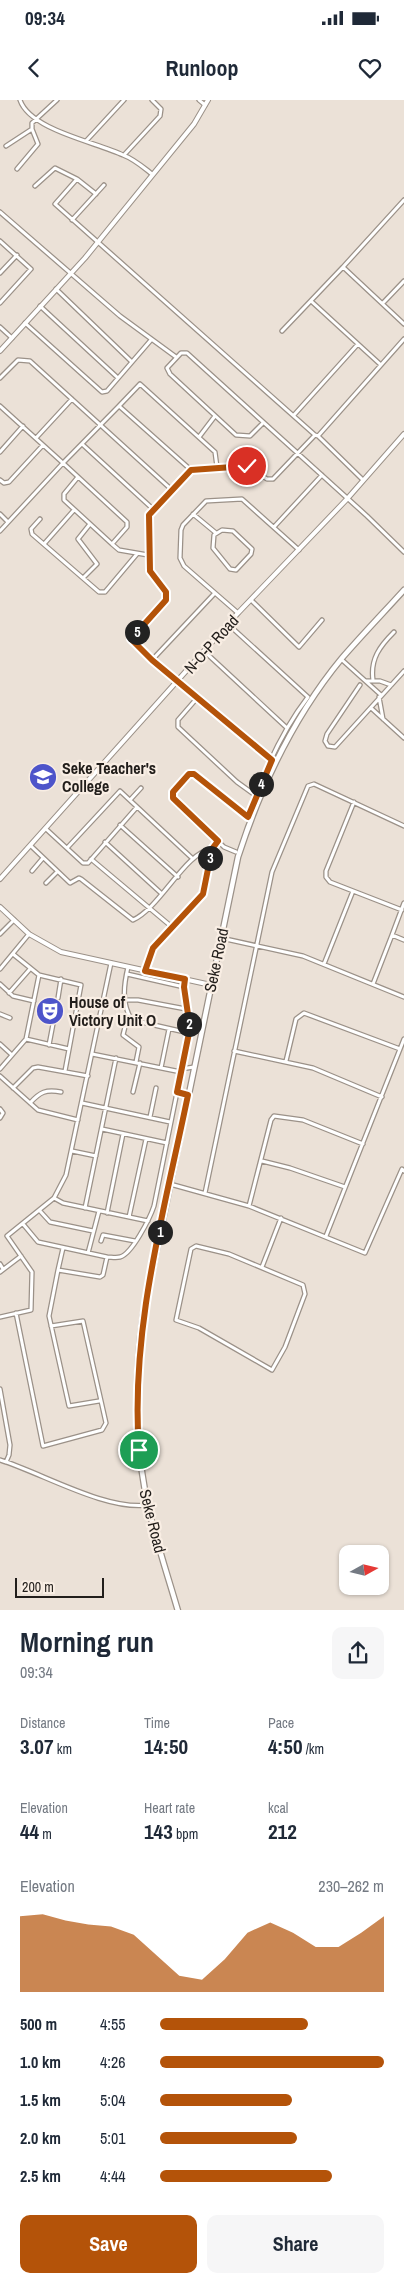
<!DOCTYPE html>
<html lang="en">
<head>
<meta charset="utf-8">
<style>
	:root { --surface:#fff; --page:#f6f6f7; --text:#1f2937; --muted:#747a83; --accent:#b45309 }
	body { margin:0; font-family:"Archivo Narrow",sans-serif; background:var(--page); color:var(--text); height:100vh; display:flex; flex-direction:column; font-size:19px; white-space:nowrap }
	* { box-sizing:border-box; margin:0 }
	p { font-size:16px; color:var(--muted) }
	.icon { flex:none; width:28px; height:28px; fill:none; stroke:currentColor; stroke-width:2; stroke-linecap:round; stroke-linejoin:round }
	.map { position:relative; height:1510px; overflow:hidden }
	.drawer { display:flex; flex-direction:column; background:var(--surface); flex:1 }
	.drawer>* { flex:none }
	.needle { width:32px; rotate:82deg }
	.controls { position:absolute; left:339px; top:1445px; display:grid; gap:10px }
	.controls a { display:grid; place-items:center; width:50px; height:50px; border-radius:10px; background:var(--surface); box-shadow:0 1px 4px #0004; font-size:25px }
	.scale { position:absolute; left:15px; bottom:12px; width:89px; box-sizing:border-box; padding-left:5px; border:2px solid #221e1b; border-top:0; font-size:14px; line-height:18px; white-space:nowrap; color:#221e1b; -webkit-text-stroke:4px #f9eee4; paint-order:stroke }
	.pin { position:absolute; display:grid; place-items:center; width:42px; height:42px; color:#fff; margin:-21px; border:2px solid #fff; border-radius:50%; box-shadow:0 1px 5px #0007 }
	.km { position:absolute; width:25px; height:25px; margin:-12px; border-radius:50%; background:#222; color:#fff; font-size:14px; line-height:25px; text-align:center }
	.round { display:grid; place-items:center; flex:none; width:52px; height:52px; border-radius:10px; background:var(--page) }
	.overview { display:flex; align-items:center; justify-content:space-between; height:85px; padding:0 20px }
	h1 { font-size:28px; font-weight:700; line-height:38px }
	.stats { display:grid; grid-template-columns:repeat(3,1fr); gap:8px; height:85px; padding:5px 20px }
	.stats div { display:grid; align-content:center }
	.stats b { font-size:21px; font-weight:700 }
	.stats small { font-size:14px; font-weight:400 }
	.stats p { font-size:14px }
	.chart { height:140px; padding:10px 20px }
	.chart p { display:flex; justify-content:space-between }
	.chart svg { width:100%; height:90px; margin-top:5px; fill:var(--accent); opacity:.7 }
	.button { display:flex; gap:10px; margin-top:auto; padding:10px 20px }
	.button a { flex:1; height:58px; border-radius:10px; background:var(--accent); color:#fff; font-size:20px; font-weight:700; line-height:58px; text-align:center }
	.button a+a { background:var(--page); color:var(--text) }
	ul { padding:0 20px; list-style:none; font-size:16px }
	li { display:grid; grid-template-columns:80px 60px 1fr; align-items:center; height:38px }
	li i { height:12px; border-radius:6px; background:var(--accent) }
	.status { display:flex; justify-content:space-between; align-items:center; height:35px; padding:0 25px; background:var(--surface); direction:ltr }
	.status svg { height:14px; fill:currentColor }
	header { display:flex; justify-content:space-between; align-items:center; height:65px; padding:0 20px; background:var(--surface); font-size:22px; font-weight:700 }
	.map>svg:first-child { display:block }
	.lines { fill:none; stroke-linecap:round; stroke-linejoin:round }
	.minor-casing { stroke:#9b9188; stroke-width:5.5 }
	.tertiary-casing { stroke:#9b9188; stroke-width:6 }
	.primary-casing { stroke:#9b9188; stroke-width:7 }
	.minor { stroke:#fff; stroke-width:3 }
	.tertiary { stroke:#fff; stroke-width:4 }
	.primary { stroke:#fff; stroke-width:4.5 }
	.route-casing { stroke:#fff; stroke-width:10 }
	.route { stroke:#b45309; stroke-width:6 }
	.labels { text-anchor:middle; stroke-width:4.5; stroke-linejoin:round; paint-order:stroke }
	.street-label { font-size:16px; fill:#221e1b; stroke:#f9eee4 }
	.poi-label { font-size:16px; font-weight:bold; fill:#221e1b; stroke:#f9eee4; text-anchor:start }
</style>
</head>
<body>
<div class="status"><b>09:34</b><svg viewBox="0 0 49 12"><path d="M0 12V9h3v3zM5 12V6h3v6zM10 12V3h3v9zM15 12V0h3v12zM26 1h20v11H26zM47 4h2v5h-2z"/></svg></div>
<header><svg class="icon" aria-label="back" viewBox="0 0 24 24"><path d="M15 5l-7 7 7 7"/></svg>Runloop<svg class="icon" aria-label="heart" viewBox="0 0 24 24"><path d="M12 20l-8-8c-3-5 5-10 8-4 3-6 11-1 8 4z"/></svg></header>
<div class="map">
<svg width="404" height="1511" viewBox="0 0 404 1511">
	<rect width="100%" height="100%" fill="#ebe1d7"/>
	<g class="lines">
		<defs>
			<path id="minor" d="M20 0C30 30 96 42 123 55 134 59 143 67 152 74
				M199 0 205 5
				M87 40 124 0
				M6 46 32 29V23L57 0
				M124 55 160 16 161 9 152 0
				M17 69 38 44 32 29
				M77 79 55 104 315 335 318 336 363 380
				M35 86 55 68 77 79 96 94
				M404 100 343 167 404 224
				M0 112 120 216 176 257
				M72 120 104 85
				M0 141 31 169 0 203
				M0 173 17 155
				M56 189 132 262
				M383 203 404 181
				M40 206 118 278
				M25 223 102 292 107 291 151 240
				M0 227 12 238
				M282 231 343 167
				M358 244 381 265
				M0 278 18 260 30 261 172 390
				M0 306 63 363 0 431
				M119 306 140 284 215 352 217 367
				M294 315 358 244 311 201
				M263 323 250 336 236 335 170 274 167 268 181 253H187L367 416 404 452
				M318 336 404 239
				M199 337 215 316
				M36 338 72 299
				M82 344 153 409
				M0 352 23 326
				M191 370 149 415 150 471 166 492V500L131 541 272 661
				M78 377 64 394V400L112 444
				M0 380 4 383 9 382 43 345
				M0 414 8 422
				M193 414 216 433
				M40 419 31 429 32 434 99 492H105L137 454
				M274 427 322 375
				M222 430 233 431 252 449 251 454 236 470 230 469 213 448 214 435Z
				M44 444 74 410
				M148 455 119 450 112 444 127 427V422L63 363 119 306 191 370 247 366 267 379H273L315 335
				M83 478 97 464 78 439 90 424
				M252 501 299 547 322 520
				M238 513 184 466 180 458 181 430 183 425 206 401 242 399 299 450
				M229 525 308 597C281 632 262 676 248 717L195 674H189L173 692V698L224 747 236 752
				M205 552 287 628
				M341 559 381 595
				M152 560 214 494
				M373 580C370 559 380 546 394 532
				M366 581H380L391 585
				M360 585 327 634 325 641 328 646 335 647 404 571
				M198 597 178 620V627L237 682 255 695
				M379 597 383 619
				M371 608 404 638
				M130 700 141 688
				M354 702 326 771V777L330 782 402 810
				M120 725 178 777
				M46 729 83 763H88L137 707
				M105 742 162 794
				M31 746 70 783 79 778 81 779 133 820C160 808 186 751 212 749L218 741
				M67 748 120 691 193 759
				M91 759 172 827 153 848 145 871
				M32 771 43 758
				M46 783 57 772
				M172 827 203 794 212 749
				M0 834 14 820
				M392 835 404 803
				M221 838 303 856 404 897
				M13 854 39 875 81 885 65 971
				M324 864 353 791
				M128 867C124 884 121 904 132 920L189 933
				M0 869 29 834
				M127 874 184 887
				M0 884 13 896 34 901
				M373 884 392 835 404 840
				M9 893 30 869
				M58 898 61 879
				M125 900H138L186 909
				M0 914 10 918
				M128 915 123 935 139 947 136 962
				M26 939 69 949
				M0 944 12 955
				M49 945 53 924
				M234 951 313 968 382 997
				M92 954 181 972
				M286 961 296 919 304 913 400 949
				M161 968 169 929
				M0 969 26 939 39 875
				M181 969 194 967
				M0 976 38 1010 78 1020
				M13 988 33 968 38 967 88 976
				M133 992 140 963
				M177 992 188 995
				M30 1003C40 992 46 989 61 992
				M82 1003 170 1022
				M0 1009 3 1013 0 1018
				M150 1017 156 988
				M102 1029 167 1043
				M72 1051 96 1056
				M262 1061 290 1068 345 1087
				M170 1084 249 1106 365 1153 402 1069 404 1071
				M205 1093 272 772 308 686 314 684 404 726
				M54 1098 63 1103 148 1121
				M249 1106 271 1020 274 1016 303 1020 363 1044
				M85 1108 116 958
				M40 1111 50 1122 93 1131
				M107 1113 123 1034
				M129 1117 146 1039
				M23 1124 38 1142 107 1157C111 1157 116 1158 120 1157 132 1154 150 1118 154 1106L190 928 184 887 185 879
				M326 1136 404 939
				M101 1141 103 1135 135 1141
				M196 1146 229 1154 303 1185 305 1194 285 1247 272 1270 199 1228 176 1220 191 1149Z
				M63 1148 58 1170 100 1177 103 1175 107 1157
				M88 1153 99 1111
				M0 1164 3 1169
				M262 1167 281 1118
				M58 1170 49 1216 69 1306 99 1301
				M0 1172 21 1156
				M16 1213 43 1346 102 1330 106 1323 83 1221 51 1226
				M0 1217 31 1210 32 1172 7 1136 54 1098 66 1075 111 863
				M0 1289 10 1345 9 1355 6 1362
				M0 1360C42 1373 106 1411 148 1405"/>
			<path id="tertiary" d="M0 251 85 158 194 24 208 0
				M0 779 238 513 347 399 404 334
				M0 807 29 834 61 852 211 885"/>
			<path id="primary" d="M178 1511C167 1473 154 1435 146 1397 135 1337 134 1276 143 1216L238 757C261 686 294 616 342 558 362 535 384 512 404 490"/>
		</defs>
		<use href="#minor" class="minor-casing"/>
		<use href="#tertiary" class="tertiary-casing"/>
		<use href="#primary" class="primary-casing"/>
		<use href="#minor" class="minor"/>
		<use href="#tertiary" class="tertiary"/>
		<use href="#primary" class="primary"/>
	</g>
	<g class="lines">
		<defs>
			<path id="route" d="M139 1350C130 1230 164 1112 188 995L177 992 190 928 184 887 185 879 145 871 153 848 203 794 212 749 218 741 173 698V692L189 674H194L248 717 272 660 152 560 131 539 166 500V492L150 471 149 415 191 370 247 366"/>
		</defs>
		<use href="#route" class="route-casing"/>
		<use href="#route" class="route"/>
	</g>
	<defs>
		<symbol id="university-disc" viewBox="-11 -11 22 22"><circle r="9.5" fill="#4d54ca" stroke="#f9eee4"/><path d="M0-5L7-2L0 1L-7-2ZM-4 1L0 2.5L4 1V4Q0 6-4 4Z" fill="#fff"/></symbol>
		<symbol id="theatre-disc" viewBox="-11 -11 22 22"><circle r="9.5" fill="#4d54ca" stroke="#f9eee4"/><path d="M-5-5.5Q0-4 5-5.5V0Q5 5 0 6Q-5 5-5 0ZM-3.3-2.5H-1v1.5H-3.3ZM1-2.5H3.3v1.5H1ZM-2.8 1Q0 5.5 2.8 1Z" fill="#fff"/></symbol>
	</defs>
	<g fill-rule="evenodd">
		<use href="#university-disc" x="27" y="661" width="32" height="32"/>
		<use href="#theatre-disc" x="34" y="895" width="32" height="32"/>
	</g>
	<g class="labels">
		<g class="street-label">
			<text transform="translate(211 544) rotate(-48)" y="6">N-O-P Road</text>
			<text transform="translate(216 860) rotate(-78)" y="6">Seke Road</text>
			<text transform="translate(153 1421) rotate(76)" y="6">Seke Road</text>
		</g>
		<g class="poi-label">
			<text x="62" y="674">Seke Teacher's<tspan x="62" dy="18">College</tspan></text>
			<text x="69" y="908">House of<tspan x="69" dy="18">Victory Unit O</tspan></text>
		</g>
	</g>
</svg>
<div class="controls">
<a><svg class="needle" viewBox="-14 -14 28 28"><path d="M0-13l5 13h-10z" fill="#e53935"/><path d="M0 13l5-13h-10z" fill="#747a83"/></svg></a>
</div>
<div class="scale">200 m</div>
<div class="pin" style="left:139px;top:1350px;background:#1e9e55"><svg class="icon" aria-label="arrive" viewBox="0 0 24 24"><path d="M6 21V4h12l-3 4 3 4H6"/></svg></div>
<div class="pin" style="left:247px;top:366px;background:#d93025"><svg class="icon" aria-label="check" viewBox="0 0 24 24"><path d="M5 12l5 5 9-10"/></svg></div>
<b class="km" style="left:160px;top:1132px">1</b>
<b class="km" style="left:189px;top:924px">2</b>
<b class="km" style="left:210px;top:758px">3</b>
<b class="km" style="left:261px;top:684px">4</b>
<b class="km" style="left:137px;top:532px">5</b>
</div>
<section class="drawer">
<div class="overview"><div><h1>Morning run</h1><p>09:34</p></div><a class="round"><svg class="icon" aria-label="share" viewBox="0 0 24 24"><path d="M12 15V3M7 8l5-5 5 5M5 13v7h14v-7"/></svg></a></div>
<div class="stats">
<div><p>Distance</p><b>3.07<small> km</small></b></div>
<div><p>Time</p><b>14:50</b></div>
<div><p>Pace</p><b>4:50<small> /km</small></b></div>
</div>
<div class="stats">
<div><p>Elevation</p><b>44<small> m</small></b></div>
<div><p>Heart rate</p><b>143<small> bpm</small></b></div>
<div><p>kcal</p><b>212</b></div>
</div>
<div class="chart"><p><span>Elevation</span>230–262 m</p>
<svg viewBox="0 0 160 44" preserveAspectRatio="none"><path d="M0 44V7L10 6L20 9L30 11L40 12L50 16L60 26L70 36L80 38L90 28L100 15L110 10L120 15L130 22L140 22L150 15L160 7V44z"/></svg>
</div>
<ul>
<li><b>500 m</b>4:55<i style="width:66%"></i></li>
<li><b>1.0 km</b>4:26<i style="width:100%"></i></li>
<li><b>1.5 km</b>5:04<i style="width:59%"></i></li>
<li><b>2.0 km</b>5:01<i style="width:61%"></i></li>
<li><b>2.5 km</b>4:44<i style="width:77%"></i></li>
</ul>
<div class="button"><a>Save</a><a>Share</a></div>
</section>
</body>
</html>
